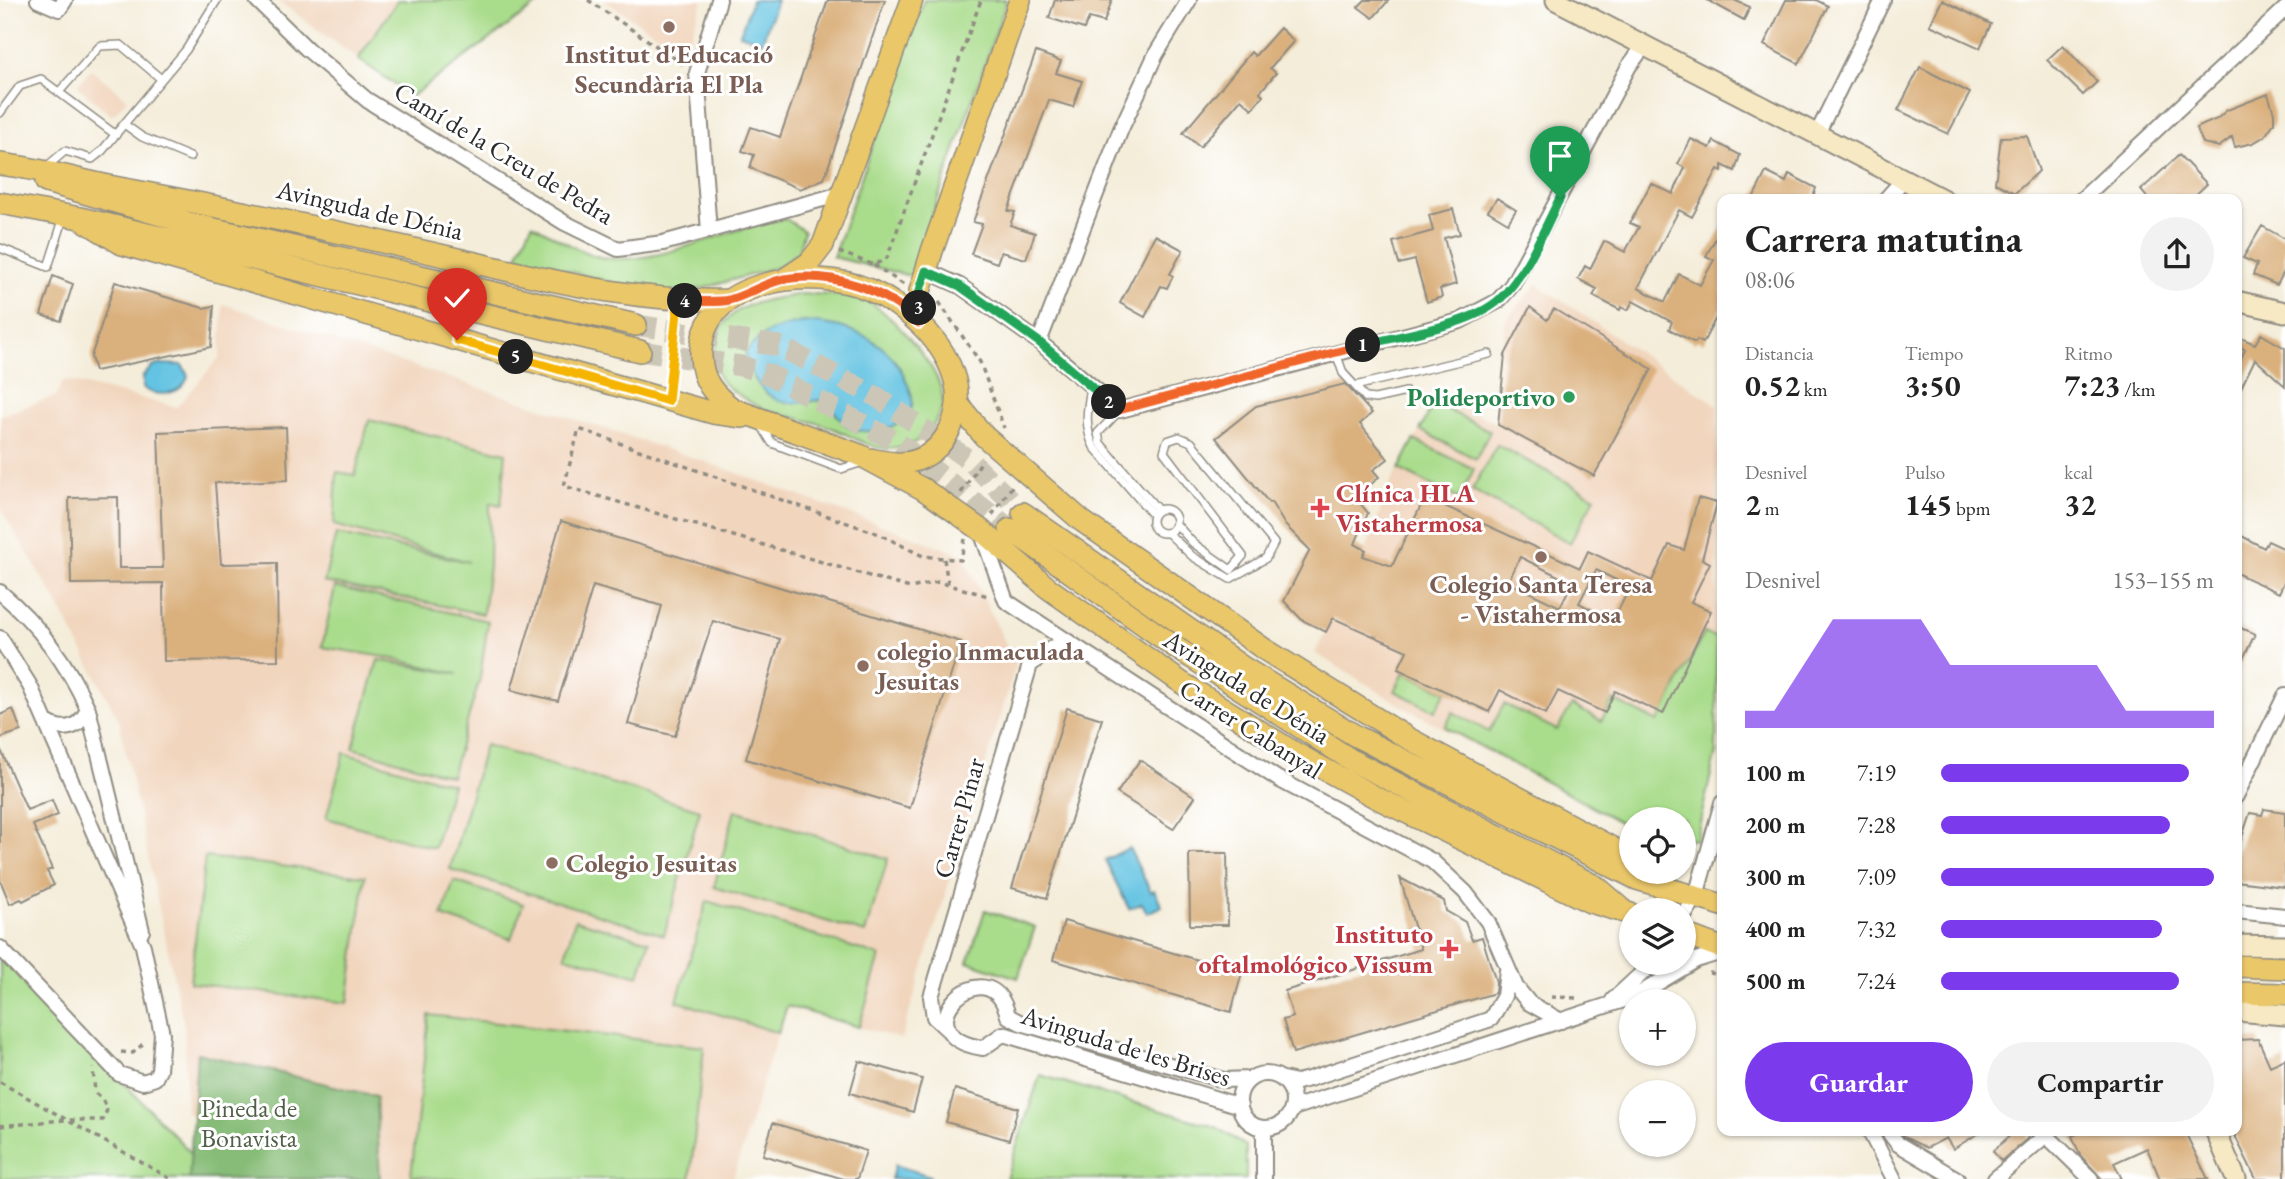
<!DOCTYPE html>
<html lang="es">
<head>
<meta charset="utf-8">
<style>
	:root { --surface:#fff; --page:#f2f2f2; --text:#222; --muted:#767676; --accent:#7c3aed }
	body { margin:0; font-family:"EB Garamond",serif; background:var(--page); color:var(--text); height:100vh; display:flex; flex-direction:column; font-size:26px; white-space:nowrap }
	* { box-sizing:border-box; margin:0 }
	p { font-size:23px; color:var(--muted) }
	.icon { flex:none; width:38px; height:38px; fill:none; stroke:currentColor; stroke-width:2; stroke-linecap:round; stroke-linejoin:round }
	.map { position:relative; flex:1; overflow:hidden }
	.side { position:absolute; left:1717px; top:194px; width:525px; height:942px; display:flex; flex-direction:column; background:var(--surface); border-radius:14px; box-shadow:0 2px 5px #0004 }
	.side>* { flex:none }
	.controls { position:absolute; left:1619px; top:807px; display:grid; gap:14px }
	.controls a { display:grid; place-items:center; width:77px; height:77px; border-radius:50%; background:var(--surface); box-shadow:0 2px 5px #0004; font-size:35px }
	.pin { position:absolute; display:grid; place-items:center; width:60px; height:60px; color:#fff; margin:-72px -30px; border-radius:50% 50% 50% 0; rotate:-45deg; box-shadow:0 0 7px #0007 }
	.pin .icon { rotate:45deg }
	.km { position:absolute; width:35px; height:35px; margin:-18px; border-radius:50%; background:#222; color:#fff; font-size:19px; line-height:35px; text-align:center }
	.round { display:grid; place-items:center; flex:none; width:74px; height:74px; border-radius:37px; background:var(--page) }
	.summary { display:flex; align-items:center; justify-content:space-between; height:119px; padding:0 28px }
	h1 { font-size:38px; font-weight:700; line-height:52px }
	.stats { display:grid; grid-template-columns:repeat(3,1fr); gap:10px; height:119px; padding:7px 28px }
	.stats div { display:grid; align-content:center }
	.stats b { font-size:30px; font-weight:700 }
	.stats small { font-size:19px; font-weight:400 }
	.stats p { font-size:19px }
	.chart { height:196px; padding:14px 28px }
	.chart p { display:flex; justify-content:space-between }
	.chart svg { width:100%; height:126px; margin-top:7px; fill:var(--accent); opacity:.7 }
	.cta { display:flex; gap:14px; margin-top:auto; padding:14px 28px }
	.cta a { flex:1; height:80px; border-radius:42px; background:var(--accent); color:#fff; font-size:28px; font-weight:700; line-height:80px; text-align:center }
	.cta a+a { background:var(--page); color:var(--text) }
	ul { padding:0 28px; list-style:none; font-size:23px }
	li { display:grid; grid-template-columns:112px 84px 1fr; align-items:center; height:52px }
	li i { height:18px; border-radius:9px; background:var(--accent) }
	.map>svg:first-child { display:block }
	.built { fill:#f1d5bd }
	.green { fill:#a9dc8b; stroke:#6a845b; stroke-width:2 }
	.forest { fill:#86bc77; stroke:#587451; stroke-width:2 }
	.water { fill:#64c3e2; stroke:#487786; stroke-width:2 }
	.building { fill:#dab07d; fill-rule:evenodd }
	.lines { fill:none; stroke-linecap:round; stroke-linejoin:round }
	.primary-tunnel { stroke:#ccc6b7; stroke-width:21; stroke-dasharray:21 10; stroke-linecap:butt }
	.lane-casing { stroke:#908c82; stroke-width:10 }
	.street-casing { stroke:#908c82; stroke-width:18 }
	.secondary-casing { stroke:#908c82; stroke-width:23 }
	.primary-casing { stroke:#908c82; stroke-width:24 }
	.path { stroke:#908c82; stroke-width:3.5; stroke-dasharray:5 5; stroke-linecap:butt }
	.lane { stroke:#fff; stroke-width:7 }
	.street { stroke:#fff; stroke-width:14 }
	.secondary { stroke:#f7e9c3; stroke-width:19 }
	.primary { stroke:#eac769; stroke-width:21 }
	.split-1-casing { stroke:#fff; stroke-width:14 }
	.split-2-casing { stroke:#fff; stroke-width:14 }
	.split-3-casing { stroke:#fff; stroke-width:14 }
	.split-4-casing { stroke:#fff; stroke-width:14 }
	.split-5-casing { stroke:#fff; stroke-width:14 }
	.split-6-casing { stroke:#fff; stroke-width:14 }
	.split-1 { stroke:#22a559; stroke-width:9 }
	.split-2 { stroke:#f0652b; stroke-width:9 }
	.split-3 { stroke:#22a559; stroke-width:9 }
	.split-4 { stroke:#f0652b; stroke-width:9 }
	.split-5 { stroke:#f5b400; stroke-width:9 }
	.split-6 { stroke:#f5b400; stroke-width:9 }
	.education-dot { fill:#8d6e63; stroke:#fff; stroke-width:2.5 }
	.leisure-dot { fill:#2e9e5b; stroke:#fff; stroke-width:2.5 }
	.health-dot { fill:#e0444e; stroke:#fff; stroke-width:2.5 }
	.labels { text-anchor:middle; stroke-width:6; stroke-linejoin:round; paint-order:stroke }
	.education-label { font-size:26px; font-weight:bold; fill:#785e54; stroke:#fff }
	.street-label { font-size:26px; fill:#2b2b2b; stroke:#fff }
	.leisure-label { font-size:26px; font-weight:bold; fill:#27864d; stroke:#fff; text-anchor:end }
	.health-label { font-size:26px; font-weight:bold; fill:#be3a42; stroke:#fff; text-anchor:start }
	.park-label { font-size:26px; fill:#516048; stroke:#fff }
</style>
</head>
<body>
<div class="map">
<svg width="2285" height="1179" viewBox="0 0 2285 1179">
	<rect width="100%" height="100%" fill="#fff"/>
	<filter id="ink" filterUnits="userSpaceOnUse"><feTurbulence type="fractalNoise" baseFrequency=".0143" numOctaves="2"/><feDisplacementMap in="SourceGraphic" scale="14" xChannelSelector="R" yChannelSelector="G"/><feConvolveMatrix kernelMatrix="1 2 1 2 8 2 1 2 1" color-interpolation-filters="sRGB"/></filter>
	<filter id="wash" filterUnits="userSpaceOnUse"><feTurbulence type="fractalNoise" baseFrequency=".00686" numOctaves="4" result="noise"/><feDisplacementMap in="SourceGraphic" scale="28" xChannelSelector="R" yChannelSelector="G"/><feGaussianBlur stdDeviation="1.57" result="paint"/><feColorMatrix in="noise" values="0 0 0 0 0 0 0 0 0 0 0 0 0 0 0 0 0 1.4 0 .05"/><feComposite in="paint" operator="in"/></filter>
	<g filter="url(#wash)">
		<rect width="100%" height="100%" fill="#f4edda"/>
		<path class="built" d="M277 0H398L358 59Z
			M604 0H703L685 53Z
			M91 69 127 99 112 116 77 86Z
			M1537 284 1717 405 1716 752 1696 840 1684 838V819H1631V828L1404 707 1315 653 1366 550 1391 482 1437 398 1496 422 1505 321Z
			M223 304 706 462 963 555 1016 665 901 1039 786 1006 733 1179H252L187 1111 184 1026 119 720 54 597 0 508V416L56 396 64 380 177 407 220 357Z"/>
		<path class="green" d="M398 0H543L412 96 358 59Z
			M924 0H1007L911 276 833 257Z
			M786 219 804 231 798 252 778 267 704 288 655 295 517 256 532 224C552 234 574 250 596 256 654 271 727 225 786 219Z
			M801 294C824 295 854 292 874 305 896 320 938 367 942 393 946 416 926 439 907 446 875 456 855 436 827 426 803 418 771 415 750 402 742 397 726 388 721 380 707 356 716 324 739 310 756 300 782 298 801 294Z
			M1434 403 1490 431 1476 459 1420 430Z
			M369 420 506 453 501 505 490 503 489 566 483 614 324 582 336 534 469 562 334 525 337 472 355 475Z
			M1414 440 1474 469 1459 499 1399 469Z
			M1497 445 1595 497 1570 543 1472 490Z
			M335 587 488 621 480 678 451 776 353 748 378 660 458 674 385 657 322 647Z
			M1704 633 1717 638 1716 752 1696 840 1684 838V819H1631V828L1445 727 1453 712 1489 732 1504 704 1557 730 1572 705 1601 721 1613 700 1658 722Z
			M1404 672 1446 692 1435 711 1395 691Z
			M485 745 700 810 664 935 450 869Z
			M344 753 452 784 434 848 326 818Z
			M735 810 888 859 865 933 714 887Z
			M205 857 365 876 348 1003 190 983Z
			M454 881 523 904 511 939 442 916Z
			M707 901 880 956 859 1027 787 1006 778 1033 677 1001Z
			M985 910 1035 927 1018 978 968 962Z
			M575 920 649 941 639 976 565 956Z
			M0 957 16 971 216 1179H0Z
			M429 1015 704 1047 690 1179H443L411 1176Z
			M1040 1075 1216 1127 1246 1146V1179H1006Z"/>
		<path class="forest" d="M197 1053 376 1096 380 1179H189Z"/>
		<path class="water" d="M752 0H777L762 42 740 34Z
			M804 322C846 324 888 338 906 380 909 387 914 397 912 406 907 429 865 438 848 426 839 420 833 409 826 401 815 399 804 403 792 403 766 403 749 376 745 353 762 331 778 327 804 322Z
			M162 364 182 365 188 376C183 395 157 398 143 388V376L152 367Z
			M1129 848 1151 892 1154 890 1162 906 1147 913 1142 903 1129 909 1105 860Z
			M895 1165 930 1176 929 1179H891Z"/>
		<g id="blocks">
			<path class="building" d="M828 0H885L824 179 800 189 750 168 754 155 742 151 751 127 780 137Z
				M1055 0H1112L1104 22 1089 18 1084 29 1049 18Z
				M1365 0H1389L1373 18 1358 7Z
				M1707 0H1734L1750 7 1744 20Z
				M1786 0H1816L1828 6 1799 64 1764 45Z
				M1942 0 1991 24 1980 48 1930 25Z
				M1280 28 1294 41 1270 68 1276 73 1260 92 1263 96 1252 109 1241 99 1200 147 1183 133 1251 52 1255 56Z
				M2063 45 2097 82 2083 95 2047 60Z
				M1036 52 1061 61 1056 73 1082 81 1073 107 1049 100 1008 211 1015 212 1010 225 1035 233 1026 259 1001 252 997 263 971 254 982 224 973 222Z
				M1920 67 1970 93 1948 134 1898 110Z
				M2268 94 2274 113V123L2265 136 2253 143 2235 147 2232 137 2219 147 2203 143 2196 128 2217 119 2227 110Z
				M2027 136 2039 171 2015 193 1995 183 2001 137Z
				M1691 139 1710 148 1714 141 1740 155 1735 171 1722 165V171L1718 169 1692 217 1679 210 1638 288 1665 302 1679 274 1700 285 1714 260 1706 256 1722 227V306L1703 343 1697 340 1695 343 1669 329 1672 322 1633 301 1628 310 1621 307 1620 310 1593 296 1597 289 1578 279 1585 266 1590 269 1604 241 1625 252 1639 227 1630 223 1651 183 1673 194 1685 168 1678 164Z
				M2179 155 2207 184 2190 200H2149L2141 190Z
				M1766 172 1786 182 1789 174 1816 188 1812 200H1752Z
				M1497 198 1516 210 1508 223 1488 211Z
				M1453 209 1460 234 1444 238 1456 284 1440 289 1442 297 1427 302 1415 260 1399 264 1393 242 1433 231 1429 215Z
				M2262 226 2285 239V270L2277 285 2253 275 2257 264 2243 258Z
				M1155 235 1183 250 1170 274 1173 276 1167 288 1161 286 1145 317 1120 303Z
				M53 276 73 284 61 321 41 315Z
				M115 282 203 308 214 306 211 347 95 371 91 357Z
				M1530 307 1547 320 1554 309 1652 369 1594 476 1498 425 1505 355Z
				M2261 334 2285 348V386L2255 359 2237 396 2236 368 2245 350 2236 343V336L2255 344Z
				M1345 384 1372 413 1360 424 1388 459 1373 470 1379 477 1356 498 1368 513 1355 544 1366 550 1363 556 1392 566 1425 497 1580 568 1588 551 1652 581 1669 545 1684 550 1698 498 1717 503 1702 559 1710 563 1691 602 1711 611 1663 714 1615 691 1605 713 1558 691 1546 714 1500 690 1489 712 1398 669 1407 651 1333 618 1326 632 1302 620 1284 601 1310 550 1285 525 1271 502 1269 503 1216 438 1256 406ZM1520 557 1572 583 1560 607 1508 582ZM1596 570 1630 587 1613 621 1579 603Z
				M286 427 288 480 215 483 221 564 277 563 278 660 164 661 163 583 71 584 69 498 118 497 119 568H163L158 432Z
				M561 521 961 642 910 808 746 759 780 639 713 621 675 736 628 724 662 606 593 586 558 701 511 690Z
				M2236 533 2264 548 2268 541 2285 549V580L2279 593 2236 573Z
				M2236 626 2255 634 2236 673Z
				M1067 708 1102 719 1047 898 1012 888Z
				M13 709 21 731 0 738V715Z
				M0 748 27 810 52 800 58 815 33 825 52 869 47 871 54 885 23 901 21 899 10 904 0 880Z
				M1140 760 1195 797 1173 829 1117 793Z
				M2264 809 2285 812V887L2236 881V855L2250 813 2262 815Z
				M1189 853H1227L1228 925H1190Z
				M1400 878 1444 901 1446 911 1465 922 1472 940 1482 937 1496 982 1495 993 1293 1053 1283 1020 1293 1017 1285 991 1421 949Z
				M1064 921 1242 973 1231 1012 1053 960Z
				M2258 1039 2270 1066 2285 1059V1179H2256L2236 1138V1040Z
				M859 1061 922 1079 913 1112 850 1093Z
				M955 1089 1018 1108 1009 1140 946 1122Z
				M773 1123 866 1151 857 1179H844L763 1155Z
				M1900 1130H1984L1953 1149 1946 1138 1927 1148 1904 1137Z
				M2016 1130H2030L2027 1139 2001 1161 1993 1151Z
				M2085 1130H2184L2208 1179H2160L2147 1148 2114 1163 2122 1179H2102L2080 1155 2072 1136Z"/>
		</g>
	</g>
	<g filter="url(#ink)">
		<use href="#blocks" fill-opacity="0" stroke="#908c82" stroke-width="2"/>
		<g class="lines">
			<path class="primary-tunnel" d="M636 325 779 346 877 397 969 460 1023 513
				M640 351 741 366 770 375 897 442 1010 529"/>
			<defs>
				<path id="lane" d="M59 92 100 46 121 45 160 78
					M0 113 20 86 41 79 116 135
					M190 157 142 137 124 124 186 50 217 0
					M45 168 65 151 92 159 102 151 124 124
					M0 248 48 267 64 217
					M1336 353 1343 373 1366 398 1375 399 1406 392
					M1355 386 1489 354
					M1091 388C1087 409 1084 427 1094 447L1153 515
					M1120 410 1098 433 1100 443 1158 510
					M761 425 772 443 841 469 863 462
					M1152 521a12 12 0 1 1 24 0a12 12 0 1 1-24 0Z
					M1168 533 1192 556 1230 579 1266 558 1274 543 1191 442 1179 437 1167 441 1164 452 1243 556 1231 570 1193 543 1176 524"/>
				<path id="street" d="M38 0 59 9 65 0
					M257 0 307 49 367 100 565 223 618 249 663 243 841 194
					M1817 134 1883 0
					M1885 200 1904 179
					M2081 200 2285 9
					M709 231 697 73 719 0
					M927 271 960 286 1039 342 1120 410 1460 321 1498 301 1512 285 1629 66 1644 46
					M1039 342 1121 129 1156 54 1189 0
					M982 534 1006 601 1278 779 1432 861 1465 892 1488 922 1516 987 1529 1003 1561 1021
					M0 592C39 625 67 662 88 709L142 931
					M0 638 30 686 143 946 162 1034 159 1070 155 1078 143 1082 119 1074 0 948
					M45 721C63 733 79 729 88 709
					M2236 796 2285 696
					M2236 911 2285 916
					M1684 916 1696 896 1722 803
					M1613 1000 1654 962
					M948 1030 934 1017 931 997 1030 665 1053 647H1075
					M1239 1101a27 27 0 1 1 54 0a27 27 0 1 1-54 0Z
					M1283 1079 1297 1082 1309 1079 1491 1019 1504 996 1507 970
					M1240 1106 1003 1034 983 1048C895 1035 990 941 1008 1016L1021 1023 1223 1080 1250 1079
					M1293 1108 1636 996 1696 960 1722 952
					M1264 1128V1179
					M1869 1130 1894 1179
					M1887 1130 1898 1144 1957 1179
					M2041 1130 2091 1179
					M1995 1179 2046 1135"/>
				<path id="secondary" d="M1556 0 1944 200
					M2236 301 2285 312
					M2236 945 2285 946
					M2236 1011 2285 1015
					M2215 1130 2236 1179"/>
				<path id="primary" d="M0 164C42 169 78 180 119 188 235 209 348 234 462 260 550 280 638 303 729 300
					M46 182 192 224 636 325
					M0 203 80 218 640 351
					M80 218 122 244 713 413 743 417
					M785 279 809 263 823 245 912 0
					M919 323 920 291 932 251 1020 0
					M958 404 984 436 1082 521 1264 649 1406 737 1631 858
					M870 459C880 461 892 464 902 463 942 461 965 416 955 380 944 340 907 307 870 290 814 266 698 277 701 357 702 381 714 395 733 409L860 455 923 489 981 530 1048 588 1182 683 1295 753 1375 797 1590 902 1631 914
					M1023 513 1244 668 1356 736 1637 879 1722 905
					M1010 529 1175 647 1353 761 1597 887 1620 907
					M1684 934 1722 948
					M2236 966 2285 968
					M2236 993 2285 994"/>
			</defs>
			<use href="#lane" class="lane-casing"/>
			<use href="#street" class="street-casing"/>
			<use href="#secondary" class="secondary-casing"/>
			<use href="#primary" class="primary-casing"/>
			<path class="path" d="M588 0 683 64
				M839 252 874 265 887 258 981 0
				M874 265 904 285
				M939 302 980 362 1004 428
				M670 381 677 316
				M961 493 983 459
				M992 515 1013 485
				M965 539 961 560 923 556 879 534 579 429 564 486 910 588 938 582 988 596
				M944 559 948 584
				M1709 973 1722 975
				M1551 997 1578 998
				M121 1052 133 1053 144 1043
				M0 1082 171 1179
				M0 1126 64 1120H103L107 1110 102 1099 95 1093 93 1068"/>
			<use href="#lane" class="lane"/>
			<use href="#street" class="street"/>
			<use href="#secondary" class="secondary"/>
			<use href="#primary" class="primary"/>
		</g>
	</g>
	<g class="lines" filter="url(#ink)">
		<defs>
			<path id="split-1" d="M1363 345C1401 335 1471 326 1500 299 1527 273 1543 231 1560 198"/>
			<path id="split-2" d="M1109 402 1119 410 1363 345"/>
			<path id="split-3" d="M919 308 920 290 926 271 960 286 1039 342 1109 402"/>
			<path id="split-4" d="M685 301C699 301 716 303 729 300 748 295 764 283 784 279 831 271 886 289 919 323V308"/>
			<path id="split-5" d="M516 357 668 401 678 302 685 301"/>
			<path id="split-6" d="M457 340 516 357"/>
		</defs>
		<use href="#split-1" class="split-1-casing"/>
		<use href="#split-2" class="split-2-casing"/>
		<use href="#split-3" class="split-3-casing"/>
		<use href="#split-4" class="split-4-casing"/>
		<use href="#split-5" class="split-5-casing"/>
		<use href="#split-6" class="split-6-casing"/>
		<use href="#split-1" class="split-1"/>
		<use href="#split-2" class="split-2"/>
		<use href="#split-3" class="split-3"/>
		<use href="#split-4" class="split-4"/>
		<use href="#split-5" class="split-5"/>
		<use href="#split-6" class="split-6"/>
	</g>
	<g class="education-dot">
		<circle cx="669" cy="27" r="7"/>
		<circle cx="1541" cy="557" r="7"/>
		<circle cx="863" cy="666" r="7"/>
		<circle cx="552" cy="863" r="7"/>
	</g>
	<circle class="leisure-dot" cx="1569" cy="397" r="7"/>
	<g class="health-dot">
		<path d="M1316.5 497.5h7v7h7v7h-7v7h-7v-7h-7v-7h7z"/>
		<path d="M1445.5 938.5h7v7h7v7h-7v7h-7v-7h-7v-7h7z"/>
	</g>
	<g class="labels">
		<g class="education-label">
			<text x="669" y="63">Institut d'Educació<tspan x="669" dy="30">Secundària El Pla</tspan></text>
			<text x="1541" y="593">Colegio Santa Teresa<tspan x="1541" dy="30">- Vistahermosa</tspan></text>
			<text x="877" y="660" text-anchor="start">colegio Inmaculada<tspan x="877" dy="30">Jesuitas</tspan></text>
			<text x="566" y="872" text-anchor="start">Colegio Jesuitas</text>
		</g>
		<g class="street-label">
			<text transform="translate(504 153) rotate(31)" y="9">Camí de la Creu de Pedra</text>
			<text transform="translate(370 210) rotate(13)" y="9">Avinguda de Dénia</text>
			<text transform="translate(1247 687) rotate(32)" y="9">Avinguda de Dénia</text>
			<text transform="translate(1251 729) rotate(32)" y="9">Carrer Cabanyal</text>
			<text transform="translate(959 818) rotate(-74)" y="9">Carrer Pinar</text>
			<text transform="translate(1126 1046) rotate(17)" y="9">Avinguda de les Brises</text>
		</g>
		<g class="leisure-label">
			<text x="1555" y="406">Polideportivo</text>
		</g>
		<g class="health-label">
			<text x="1336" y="502">Clínica HLA<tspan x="1336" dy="30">Vistahermosa</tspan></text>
			<text x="1433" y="943" text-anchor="end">Instituto<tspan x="1433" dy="30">oftalmológico Vissum</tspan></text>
		</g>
		<g class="park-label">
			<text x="249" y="1117">Pineda de<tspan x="249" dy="30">Bonavista</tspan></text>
		</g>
	</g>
</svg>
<div class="controls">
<a><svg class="icon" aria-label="locate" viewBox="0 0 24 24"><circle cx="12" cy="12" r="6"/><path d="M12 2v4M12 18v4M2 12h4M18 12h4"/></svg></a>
<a><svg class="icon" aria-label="layers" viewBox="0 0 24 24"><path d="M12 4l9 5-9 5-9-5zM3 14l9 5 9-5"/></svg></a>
<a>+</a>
<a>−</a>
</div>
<div class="pin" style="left:1560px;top:198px;background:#1e9e55"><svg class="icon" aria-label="arrive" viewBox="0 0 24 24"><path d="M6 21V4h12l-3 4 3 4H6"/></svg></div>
<div class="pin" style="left:457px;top:340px;background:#d93025"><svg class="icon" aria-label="check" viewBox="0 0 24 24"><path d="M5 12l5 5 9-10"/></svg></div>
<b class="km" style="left:1363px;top:345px">1</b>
<b class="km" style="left:1109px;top:402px">2</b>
<b class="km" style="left:919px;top:308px">3</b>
<b class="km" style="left:685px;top:301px">4</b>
<b class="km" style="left:516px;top:357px">5</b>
<section class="side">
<div class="summary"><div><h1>Carrera matutina</h1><p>08:06</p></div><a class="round"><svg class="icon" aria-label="share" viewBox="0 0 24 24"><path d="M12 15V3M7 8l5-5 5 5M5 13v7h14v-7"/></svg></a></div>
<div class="stats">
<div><p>Distancia</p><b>0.52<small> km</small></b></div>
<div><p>Tiempo</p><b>3:50</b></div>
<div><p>Ritmo</p><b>7:23<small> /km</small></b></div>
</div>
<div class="stats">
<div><p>Desnivel</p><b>2<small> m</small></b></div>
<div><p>Pulso</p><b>145<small> bpm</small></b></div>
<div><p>kcal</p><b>32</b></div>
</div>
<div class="chart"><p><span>Desnivel</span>153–155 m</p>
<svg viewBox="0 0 160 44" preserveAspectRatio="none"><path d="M0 44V38L10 38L20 22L30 6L40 6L50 6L60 6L70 22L80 22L90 22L100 22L110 22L120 22L130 38L140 38L150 38L160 38V44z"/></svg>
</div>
<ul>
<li><b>100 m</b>7:19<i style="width:91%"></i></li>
<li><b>200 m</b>7:28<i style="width:84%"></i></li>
<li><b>300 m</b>7:09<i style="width:100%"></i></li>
<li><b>400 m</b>7:32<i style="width:81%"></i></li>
<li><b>500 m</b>7:24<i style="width:87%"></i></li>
</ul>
<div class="cta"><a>Guardar</a><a>Compartir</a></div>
</section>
</div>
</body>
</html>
